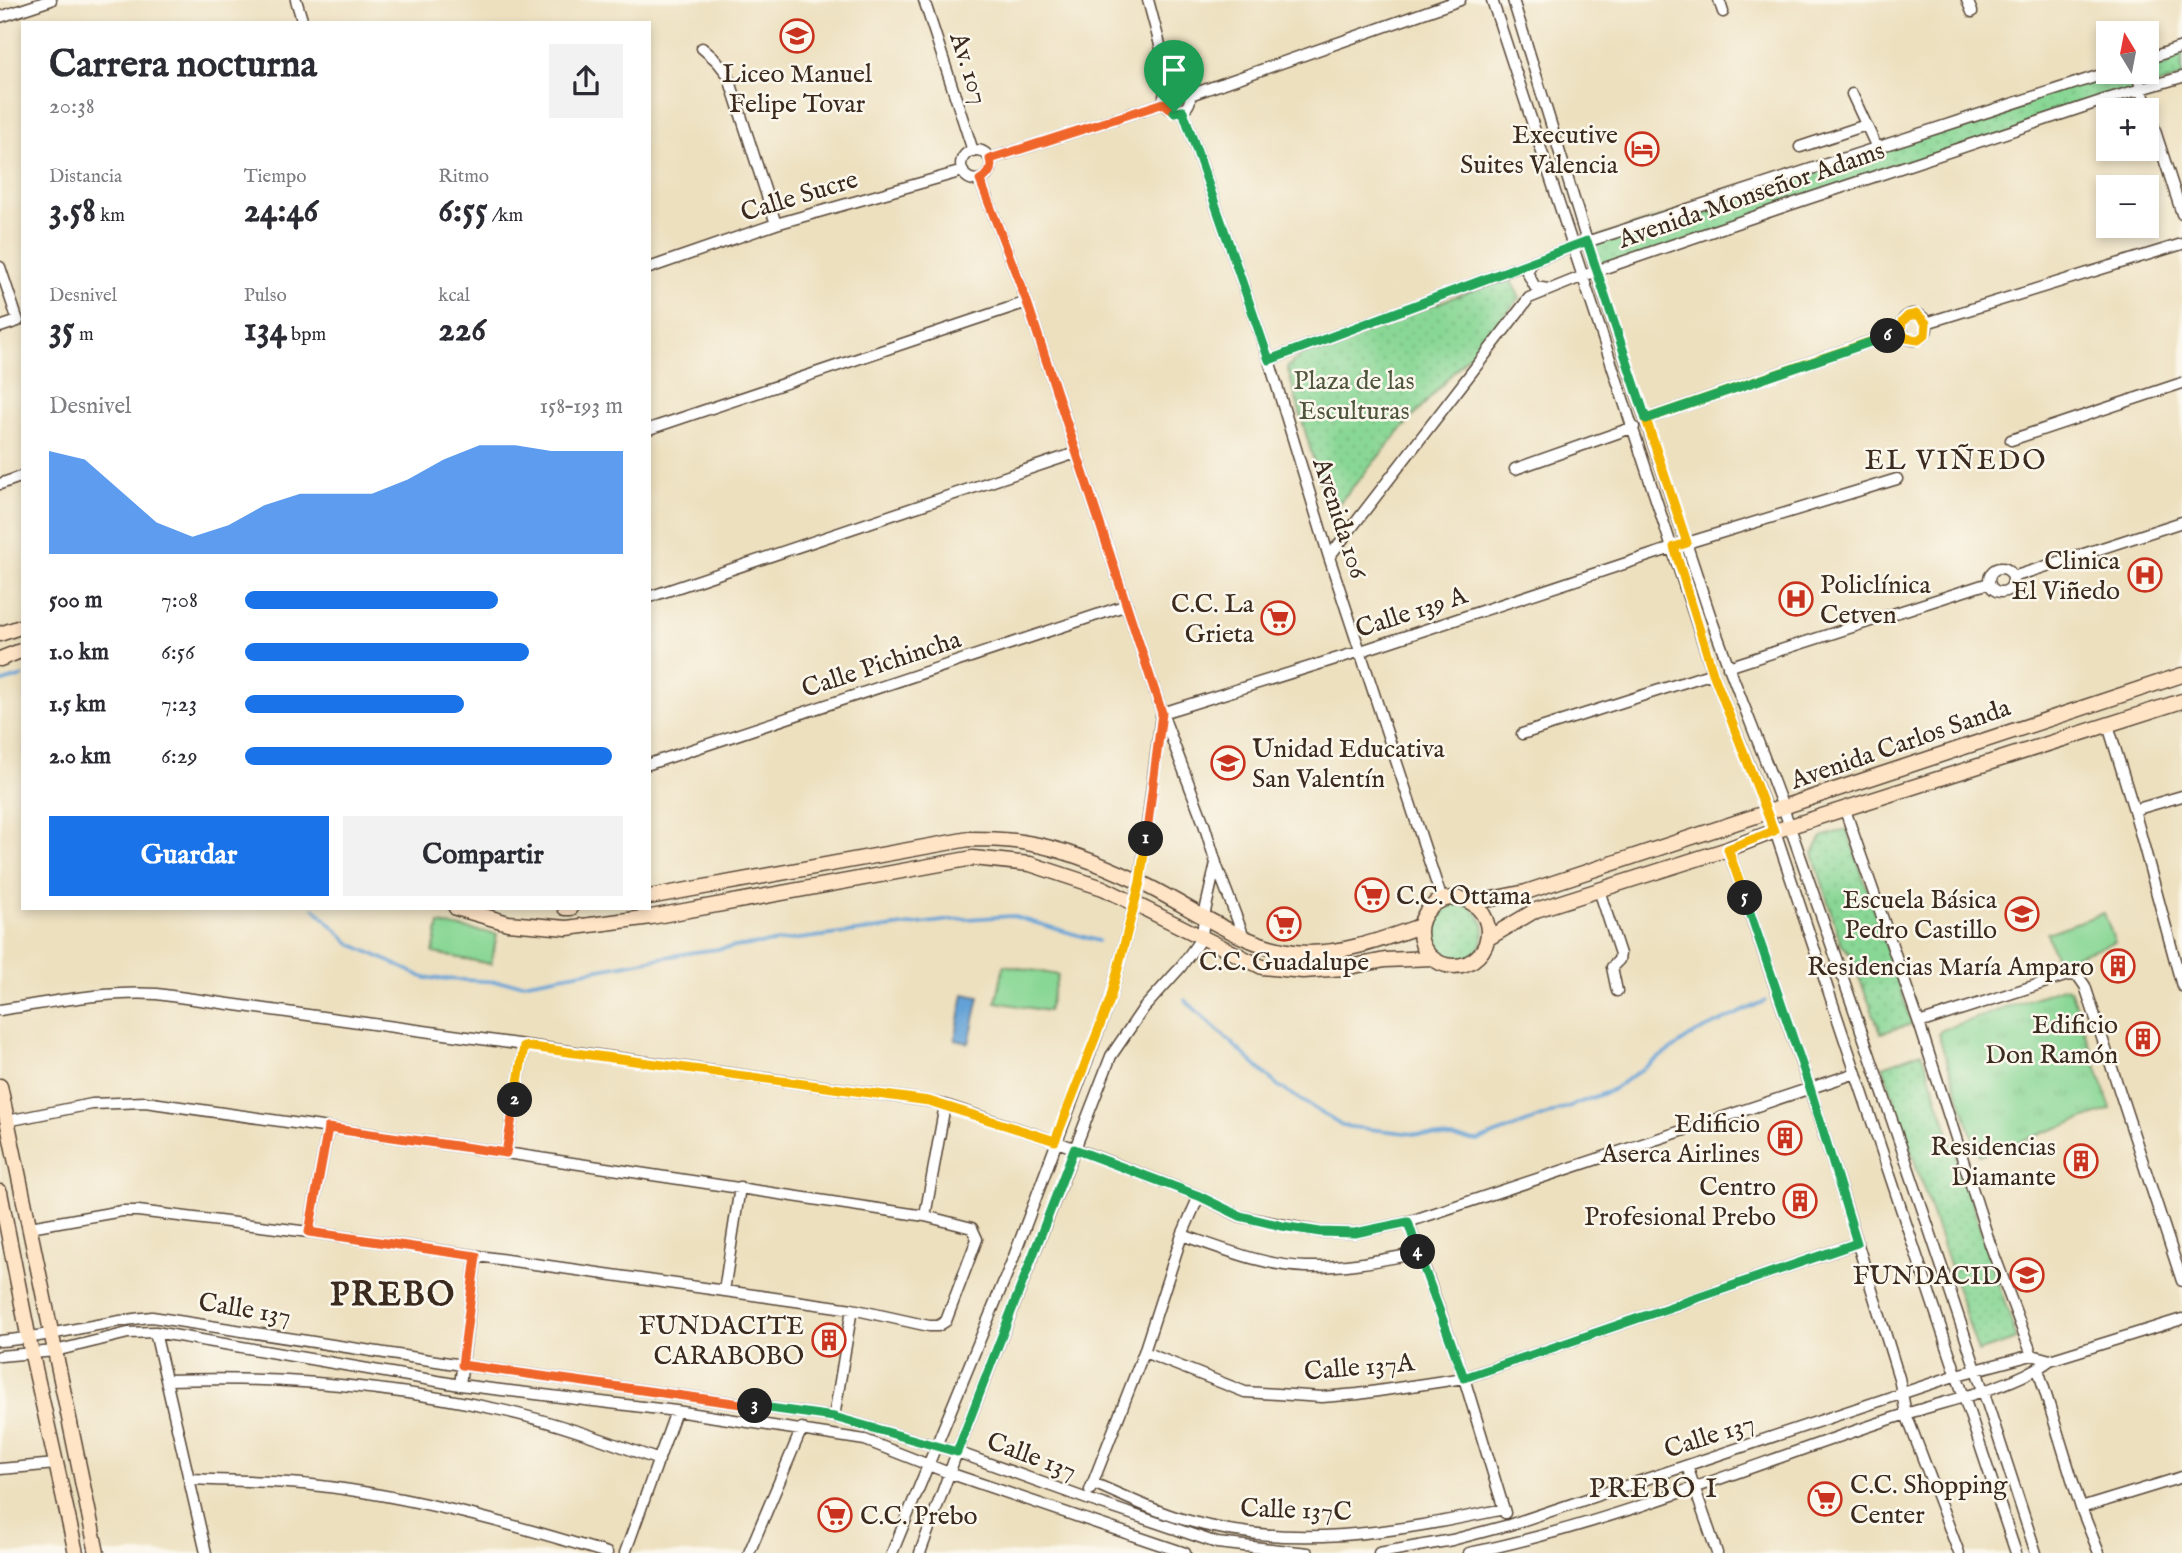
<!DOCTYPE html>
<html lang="es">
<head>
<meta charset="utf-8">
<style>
	:root { --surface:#fff; --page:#f2f2f3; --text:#2b2b33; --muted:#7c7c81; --accent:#1a73e8 }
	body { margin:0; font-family:"IM FELL English",serif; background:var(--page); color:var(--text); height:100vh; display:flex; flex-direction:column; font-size:26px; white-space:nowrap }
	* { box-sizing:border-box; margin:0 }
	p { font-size:23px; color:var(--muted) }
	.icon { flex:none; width:38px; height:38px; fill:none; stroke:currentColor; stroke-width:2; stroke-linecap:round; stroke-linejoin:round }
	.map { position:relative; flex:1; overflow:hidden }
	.sheet { position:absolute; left:21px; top:21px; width:630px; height:889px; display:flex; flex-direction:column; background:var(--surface); border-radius:0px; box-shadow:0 4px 10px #0003 }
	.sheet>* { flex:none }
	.needle { width:46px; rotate:350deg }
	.buttons { position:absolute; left:2096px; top:21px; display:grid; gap:14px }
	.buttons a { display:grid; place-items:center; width:63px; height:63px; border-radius:0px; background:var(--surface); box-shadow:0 4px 10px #0003; font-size:35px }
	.pin { position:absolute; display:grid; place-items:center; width:60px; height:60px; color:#fff; margin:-72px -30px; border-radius:50% 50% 50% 0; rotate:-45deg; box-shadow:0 0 7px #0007 }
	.pin .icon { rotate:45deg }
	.km { position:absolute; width:35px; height:35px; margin:-18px; border-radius:50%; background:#222; color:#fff; font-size:19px; line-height:35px; text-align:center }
	.round { display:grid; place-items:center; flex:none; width:74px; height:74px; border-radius:0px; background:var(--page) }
	.overview { display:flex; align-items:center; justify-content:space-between; height:119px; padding:0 28px }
	h1 { font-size:38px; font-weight:700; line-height:52px }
	.stats { display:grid; grid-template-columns:repeat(3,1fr); gap:10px; height:119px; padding:7px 28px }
	.stats div { display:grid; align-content:center }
	.stats b { font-size:35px; font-weight:700 }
	.stats small { font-size:19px; font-weight:400 }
	.stats p { font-size:19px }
	.chart { height:196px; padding:14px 28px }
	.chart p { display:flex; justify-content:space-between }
	.chart svg { width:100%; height:126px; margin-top:7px; fill:var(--accent); opacity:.7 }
	.button { display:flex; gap:14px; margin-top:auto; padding:14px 28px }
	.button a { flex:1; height:80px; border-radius:0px; background:var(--accent); color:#fff; font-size:28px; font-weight:700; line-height:80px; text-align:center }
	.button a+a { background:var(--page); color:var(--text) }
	ul { padding:0 28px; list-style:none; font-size:23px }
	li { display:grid; grid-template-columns:112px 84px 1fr; align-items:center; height:52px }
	li i { height:18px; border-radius:9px; background:var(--accent) }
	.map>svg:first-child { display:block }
	.grass { fill:url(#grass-tufts); stroke:#62805a; stroke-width:2 }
	.park { fill:url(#park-dots); stroke:#62805a; stroke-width:2 }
	.pitch { fill:#89d795; stroke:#62805a; stroke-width:2 }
	.water { fill:#64a2d6; stroke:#50667a; stroke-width:2 }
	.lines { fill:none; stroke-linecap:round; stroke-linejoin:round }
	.stream { stroke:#64a2d6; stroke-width:3.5 }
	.street-casing { stroke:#564536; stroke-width:13 }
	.secondary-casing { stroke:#564536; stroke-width:17 }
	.street { stroke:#fff; stroke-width:10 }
	.secondary { stroke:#ffe4c6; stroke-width:14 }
	.split-1-casing { stroke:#fff; stroke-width:14 }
	.split-2-casing { stroke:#fff; stroke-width:14 }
	.split-3-casing { stroke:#fff; stroke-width:14 }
	.split-4-casing { stroke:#fff; stroke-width:14 }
	.split-5-casing { stroke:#fff; stroke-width:14 }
	.split-6-casing { stroke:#fff; stroke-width:14 }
	.split-7-casing { stroke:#fff; stroke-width:14 }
	.split-1 { stroke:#f0652b; stroke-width:9 }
	.split-2 { stroke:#f5b400; stroke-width:9 }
	.split-3 { stroke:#f0652b; stroke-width:9 }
	.split-4 { stroke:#22a559; stroke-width:9 }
	.split-5 { stroke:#22a559; stroke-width:9 }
	.split-6 { stroke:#f5b400; stroke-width:9 }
	.split-7 { stroke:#22a559; stroke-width:9 }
	.labels { text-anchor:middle; stroke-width:5; stroke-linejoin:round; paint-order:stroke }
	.street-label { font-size:26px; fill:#3b2a1e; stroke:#fbf7ec }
	.poi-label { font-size:26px; fill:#3b2a1e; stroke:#fbf7ec; text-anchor:end }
	.park-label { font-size:26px; fill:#4e553c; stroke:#fbf7ec }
	.neighbourhood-label { font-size:28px; letter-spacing:2px; fill:#3b2a1e; stroke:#fbf7ec }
	.district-label { font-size:33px; font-weight:bold; letter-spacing:2px; fill:#3b2a1e; stroke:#fbf7ec }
</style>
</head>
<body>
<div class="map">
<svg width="2182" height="1553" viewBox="0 0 2182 1553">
	<defs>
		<pattern id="grass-tufts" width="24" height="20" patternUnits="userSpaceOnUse" patternTransform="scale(1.75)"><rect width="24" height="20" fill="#89d795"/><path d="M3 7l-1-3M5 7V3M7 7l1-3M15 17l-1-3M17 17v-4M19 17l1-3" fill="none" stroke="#77b980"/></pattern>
		<pattern id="park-dots" width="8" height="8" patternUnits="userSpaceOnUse" patternTransform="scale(1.75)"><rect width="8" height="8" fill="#89d795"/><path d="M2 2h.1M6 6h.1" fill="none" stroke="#77b980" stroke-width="1.8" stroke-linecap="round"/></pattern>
	</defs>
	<rect width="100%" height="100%" fill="#fbf7ec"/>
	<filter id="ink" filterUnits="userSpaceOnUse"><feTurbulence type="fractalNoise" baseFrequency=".0143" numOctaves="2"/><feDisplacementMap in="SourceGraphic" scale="14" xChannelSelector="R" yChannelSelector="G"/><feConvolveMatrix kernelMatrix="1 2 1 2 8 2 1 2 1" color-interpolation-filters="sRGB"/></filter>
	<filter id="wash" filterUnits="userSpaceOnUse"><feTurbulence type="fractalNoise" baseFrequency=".00686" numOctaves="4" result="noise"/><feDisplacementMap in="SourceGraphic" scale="28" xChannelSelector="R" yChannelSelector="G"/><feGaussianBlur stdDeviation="1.57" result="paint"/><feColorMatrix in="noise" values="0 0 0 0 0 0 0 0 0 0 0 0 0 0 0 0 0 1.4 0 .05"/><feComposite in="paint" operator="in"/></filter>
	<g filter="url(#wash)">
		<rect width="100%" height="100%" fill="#ede0bf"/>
		<path class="grass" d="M2065 987 2070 989 2111 1109 1979 1156 1938 1034 1942 1030Z"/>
		<path class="park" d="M2182 47V77L1596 271 1587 241 2110 72H2147V59Z
			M1509 277 1520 298 1402 429 1329 515 1287 367 1303 354 1336 340Z
			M1847 829 1912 1024 1881 1033 1850 954 1841 944 1813 853 1822 837Z
			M1424 932a30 30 0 1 1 60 0a30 30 0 1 1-60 0Z
			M1922 1052 2017 1339 1978 1352 1883 1066Z"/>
		<path class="pitch" d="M2104 913 2115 942 2057 962 2047 933Z
			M439 924 497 934 491 964 433 953Z
			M1004 965 1058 975 1048 1011 996 1002Z"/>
		<path class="water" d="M964 994 979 997 969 1043 955 1040Z"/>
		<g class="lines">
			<path class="stream" d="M0 683 23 676
				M314 908 351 944 425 978 522 983 694 952 951 920 1012 916 1098 941
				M1185 1000 1277 1085 1342 1126 1478 1141 1610 1091 1694 1034 1765 1001"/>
		</g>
	</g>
	<g filter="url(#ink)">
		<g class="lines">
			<defs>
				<path id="street" d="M296 0 303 23
					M924 0 973 151
					M1148 0 1171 86
					M1492 0 1713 673 1775 831 2016 1553
					M1513 0 1596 271 1709 612C1734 686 1766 757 1791 830 1876 1070 1958 1311 2036 1553
					M1719 0 1723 12
					M1967 0 1972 12
					M0 17 51 0
					M702 48 717 61 728 75 776 224
					M2147 59 2182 47
					M2136 72 2182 214
					M1164 98a13 13 0 1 1 26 0a13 13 0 1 1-26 0Z
					M1852 94 1877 148
					M1190 95 1460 0
					M1183 111 1269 360 1329 557 1442 900
					M1800 147 1866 125
					M961 165a15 15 0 1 1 30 0a15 15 0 1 1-30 0Z
					M990 159 1164 103
					M1533 261 1527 272 1535 287 1548 289
					M0 267 18 321 0 327
					M649 268 776 224 963 171
					M1901 327a13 13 0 1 1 26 0a13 13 0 1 1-26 0Z
					M1926 323 2182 244
					M1269 360 1574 246 2110 72
					M1646 419 1901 331
					M649 429 1027 302
					M2011 440 2182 383
					M1515 469 1634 427
					M0 484 23 476
					M1329 557 1529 298 1596 271 1780 208 2107 99 2182 77
					M1989 580a12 12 0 1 1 24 0a12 12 0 1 1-24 0Z
					M2013 577 2182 522
					M649 597 1076 453
					M1728 667 1989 583
					M1162 713 1361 651 1687 543 1897 479
					M2108 725 2134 810 2182 986
					M1522 734 1713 673
					M649 764 1127 605
					M1845 810 1919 1023 1990 1244 2032 1355
					M2134 810 2182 796
					M1728 849 1810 1089 1899 1378 1906 1414 1959 1553
					M1216 864 1244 937
					M1599 890 1620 954 1619 960 1612 967 1617 991
					M0 1010C52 1002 104 991 157 994L928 1101 945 1105 1055 1141 1199 1196 1239 1216 1320 1232 1355 1233 1408 1222 1856 1073
					M1919 1023 2068 975 2078 976 2085 986 2182 1281
					M7 1121 92 1104 145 1102 506 1153 925 1216 972 1228 977 1239 946 1321 938 1326H929L852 1309 309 1232 138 1211H122L30 1227
					M506 1153 524 1047
					M925 1216 945 1105
					M1408 1222 1464 1378 1505 1513
					M309 1232 328 1128
					M1182 1235C1221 1248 1264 1266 1306 1267 1343 1268 1382 1260 1418 1253
					M724 1291 740 1187
					M155 1332 206 1553
					M0 1341C51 1337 101 1321 152 1317L462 1365 834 1417 957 1452 1087 1499 1217 1543 1308 1553
					M1144 1352 1245 1392 1322 1397 1358 1394 1464 1378 1857 1243
					M0 1356 55 1351 128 1333 155 1332 460 1385 676 1411 865 1440 949 1473 1185 1553
					M2038 1369 2081 1508 2099 1553
					M167 1380C279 1376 391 1386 501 1410 555 1422 607 1441 659 1460
					M460 1385 476 1256
					M834 1417 852 1309
					M1687 1466 1717 1553
					M0 1469 56 1464
					M190 1479C230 1481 272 1481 312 1485 412 1496 512 1524 607 1553
					M1093 1483C1122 1495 1151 1510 1182 1519 1291 1552 1395 1532 1504 1509
					M1090 1490 1144 1352 1182 1235 1199 1196
					M2081 1508 2182 1477
					M625 1553 676 1411
					M749 1553 802 1428
					M892 1553 1013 1259 1110 1000 1140 882 1161 716
					M920 1553 957 1452 1111 1056 1143 1009 1180 968 1202 937 1204 916 1216 863 1204 824 1162 713 1027 302 980 180
					M1379 1553 1452 1540 1509 1525 1957 1375 2032 1355 2050 1360
					M1469 1553C1619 1522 1760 1461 1906 1414 1948 1400 2015 1387 2050 1360L2182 1319"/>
				<path id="secondary" d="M0 634 23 626
					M0 659 23 650
					M649 897 969 839C988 839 1008 839 1027 843 1065 849 1103 865 1137 881 1190 905 1247 952 1307 953 1347 953 1383 939 1420 926
					M1420 932a34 34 0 1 1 68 0a34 34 0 1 1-68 0Z
					M1472 903 1526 892 2182 675
					M456 908 508 923 567 928 651 917 973 858 1030 864 1103 888 1262 967 1303 971 1344 968 1385 960 1432 958
					M565 908H571
					M1487 939 1536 910 1728 849 1775 831 2182 701
					M0 1086 97 1553
					M0 1192 32 1355 76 1553"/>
			</defs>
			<use href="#street" class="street-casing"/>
			<use href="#secondary" class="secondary-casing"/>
			<use href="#street" class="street"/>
			<use href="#secondary" class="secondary"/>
		</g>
	</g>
	<g class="lines" filter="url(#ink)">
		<defs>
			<path id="split-1" d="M1146 839 1162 713 1027 302 980 180C989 175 993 169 990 159L1164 103 1174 112"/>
			<path id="split-2" d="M515 1100 524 1046 929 1101 1055 1141 1110 1000 1140 882 1146 839"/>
			<path id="split-3" d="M515 1100 506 1153 328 1128 309 1232 476 1256 462 1365 755 1406"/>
			<path id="split-4" d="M755 1406 834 1417 957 1452 1074 1149 1199 1196 1240 1216 1282 1226 1320 1232 1355 1233 1408 1222 1418 1252"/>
			<path id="split-5" d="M1418 1252 1464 1378 1857 1243 1810 1088 1745 898"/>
			<path id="split-6" d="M1745 898 1728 849 1774 831 1713 673 1674 547 1687 543 1646 419 1901 331 1902 322 1908 316 1917 314 1926 323 1925 335 1918 340 1906 338 1901 331 1888 336"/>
			<path id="split-7" d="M1174 112 1183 111 1269 360 1587 241 1646 419 1888 336"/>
		</defs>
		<use href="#split-1" class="split-1-casing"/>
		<use href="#split-2" class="split-2-casing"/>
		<use href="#split-3" class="split-3-casing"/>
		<use href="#split-4" class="split-4-casing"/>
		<use href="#split-5" class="split-5-casing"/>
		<use href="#split-6" class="split-6-casing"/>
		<use href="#split-7" class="split-7-casing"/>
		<use href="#split-1" class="split-1"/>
		<use href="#split-2" class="split-2"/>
		<use href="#split-3" class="split-3"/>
		<use href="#split-4" class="split-4"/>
		<use href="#split-5" class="split-5"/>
		<use href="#split-6" class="split-6"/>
		<use href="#split-7" class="split-7"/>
	</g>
	<defs>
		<symbol id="school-ring" viewBox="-11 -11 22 22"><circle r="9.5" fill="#fbf7ec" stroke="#c8321e" stroke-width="1.5"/><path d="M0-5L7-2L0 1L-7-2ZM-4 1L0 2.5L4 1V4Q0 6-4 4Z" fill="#c8321e"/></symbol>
		<symbol id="hotel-ring" viewBox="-11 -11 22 22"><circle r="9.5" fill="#fbf7ec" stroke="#c8321e" stroke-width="1.5"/><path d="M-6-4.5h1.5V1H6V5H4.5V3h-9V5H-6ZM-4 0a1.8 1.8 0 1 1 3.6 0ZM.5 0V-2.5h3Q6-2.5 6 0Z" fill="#c8321e"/></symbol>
		<symbol id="hospital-ring" viewBox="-11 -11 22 22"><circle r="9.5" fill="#fbf7ec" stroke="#c8321e" stroke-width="1.5"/><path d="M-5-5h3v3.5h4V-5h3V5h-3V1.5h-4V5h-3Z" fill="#c8321e"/></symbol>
		<symbol id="supermarket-ring" viewBox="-11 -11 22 22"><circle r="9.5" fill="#fbf7ec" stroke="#c8321e" stroke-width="1.5"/><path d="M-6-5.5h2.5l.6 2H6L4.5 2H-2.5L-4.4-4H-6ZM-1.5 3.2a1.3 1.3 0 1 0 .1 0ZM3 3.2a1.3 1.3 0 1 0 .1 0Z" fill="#c8321e"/></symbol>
		<symbol id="building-ring" viewBox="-11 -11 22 22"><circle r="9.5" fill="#fbf7ec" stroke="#c8321e" stroke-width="1.5"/><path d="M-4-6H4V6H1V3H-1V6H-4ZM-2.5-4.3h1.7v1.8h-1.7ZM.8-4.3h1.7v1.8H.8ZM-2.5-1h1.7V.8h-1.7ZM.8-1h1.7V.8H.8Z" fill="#c8321e"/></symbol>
	</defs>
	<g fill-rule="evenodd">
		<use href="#school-ring" x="778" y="17" width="38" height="38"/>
		<use href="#hotel-ring" x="1623" y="130" width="38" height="38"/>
		<use href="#hospital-ring" x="2126" y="556" width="38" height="38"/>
		<use href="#hospital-ring" x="1777" y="580" width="38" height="38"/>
		<use href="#supermarket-ring" x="1259" y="599" width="38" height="38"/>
		<use href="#school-ring" x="1209" y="744" width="38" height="38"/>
		<use href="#supermarket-ring" x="1353" y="876" width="38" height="38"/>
		<use href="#school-ring" x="2003" y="895" width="38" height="38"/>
		<use href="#supermarket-ring" x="1265" y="905" width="38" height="38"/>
		<use href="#building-ring" x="2099" y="947" width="38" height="38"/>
		<use href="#building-ring" x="2124" y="1020" width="38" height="38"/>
		<use href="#building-ring" x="1766" y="1119" width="38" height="38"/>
		<use href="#building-ring" x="2062" y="1142" width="38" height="38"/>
		<use href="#building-ring" x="1781" y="1182" width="38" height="38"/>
		<use href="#school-ring" x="2008" y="1256" width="38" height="38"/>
		<use href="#building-ring" x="810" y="1321" width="38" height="38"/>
		<use href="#supermarket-ring" x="1806" y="1480" width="38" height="38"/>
		<use href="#supermarket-ring" x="816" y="1496" width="38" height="38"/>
	</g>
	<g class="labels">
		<g class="street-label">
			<text transform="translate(970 68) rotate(72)" y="9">Av. 107</text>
			<text transform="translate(1751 194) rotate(-19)" y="9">Avenida Monseñor Adams</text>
			<text transform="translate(799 195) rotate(-17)" y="9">Calle Sucre</text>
			<text transform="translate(1341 518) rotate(72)" y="9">Avenida 106</text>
			<text transform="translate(1411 611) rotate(-18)" y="9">Calle 139 A</text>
			<text transform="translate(881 663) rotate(-18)" y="9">Calle Pichincha</text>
			<text transform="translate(1900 743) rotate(-19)" y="9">Avenida Carlos Sanda</text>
			<text transform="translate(245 1308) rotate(9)" y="9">Calle 137</text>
			<text transform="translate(1359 1366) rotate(-5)" y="9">Calle 137A</text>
			<text transform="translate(1709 1435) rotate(-18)" y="9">Calle 137</text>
			<text transform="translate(1032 1455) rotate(20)" y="9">Calle 137</text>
			<text transform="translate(1296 1509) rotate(2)" y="9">Calle 137C</text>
		</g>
		<g class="poi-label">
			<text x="797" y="82" text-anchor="middle">Liceo Manuel<tspan x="797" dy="30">Felipe Tovar</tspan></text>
			<text x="1618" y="143">Executive<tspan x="1618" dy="30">Suites Valencia</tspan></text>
			<text x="2120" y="569">Clinica<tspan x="2120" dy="30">El Viñedo</tspan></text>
			<text x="1820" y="593" text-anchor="start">Policlínica<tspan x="1820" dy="30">Cetven</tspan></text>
			<text x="1254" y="612">C.C. La<tspan x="1254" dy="30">Grieta</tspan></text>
			<text x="1252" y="757" text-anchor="start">Unidad Educativa<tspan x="1252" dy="30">San Valentín</tspan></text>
			<text x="1396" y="904" text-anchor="start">C.C. Ottama</text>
			<text x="1997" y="908">Escuela Básica<tspan x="1997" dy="30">Pedro Castillo</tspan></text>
			<text x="1284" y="970" text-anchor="middle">C.C. Guadalupe</text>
			<text x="2094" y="975">Residencias María Amparo</text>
			<text x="2118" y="1033">Edificio<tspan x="2118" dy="30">Don Ramón</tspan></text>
			<text x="1760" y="1132">Edificio<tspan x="1760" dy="30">Aserca Airlines</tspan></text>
			<text x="2056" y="1155">Residencias<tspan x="2056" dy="30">Diamante</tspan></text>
			<text x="1776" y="1195">Centro<tspan x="1776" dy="30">Profesional Prebo</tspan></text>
			<text x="2002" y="1284">FUNDACID</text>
			<text x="804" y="1334">FUNDACITE<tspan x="804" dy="30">CARABOBO</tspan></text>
			<text x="1850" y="1493" text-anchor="start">C.C. Shopping<tspan x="1850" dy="30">Center</tspan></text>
			<text x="860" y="1524" text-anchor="start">C.C. Prebo</text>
		</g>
		<g class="park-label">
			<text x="1354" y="389">Plaza de las<tspan x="1354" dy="30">Esculturas</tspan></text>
		</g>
		<g class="neighbourhood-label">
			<text x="1956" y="469">EL VIÑEDO</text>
			<text x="1654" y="1497">PREBO I</text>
		</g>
		<g class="district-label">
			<text x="393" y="1305">PREBO</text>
		</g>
	</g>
</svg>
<div class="buttons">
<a><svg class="needle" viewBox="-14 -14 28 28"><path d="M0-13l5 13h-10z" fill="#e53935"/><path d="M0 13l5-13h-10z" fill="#7c7c81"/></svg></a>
<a>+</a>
<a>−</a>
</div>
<div class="pin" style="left:1174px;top:112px;background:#1e9e55"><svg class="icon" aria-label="arrive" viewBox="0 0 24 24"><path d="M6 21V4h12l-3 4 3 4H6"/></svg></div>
<b class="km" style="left:1146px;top:839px">1</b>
<b class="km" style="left:515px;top:1100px">2</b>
<b class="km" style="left:755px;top:1406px">3</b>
<b class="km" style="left:1418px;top:1252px">4</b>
<b class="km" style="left:1745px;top:898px">5</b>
<b class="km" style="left:1888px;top:336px">6</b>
<section class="sheet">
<div class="overview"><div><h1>Carrera nocturna</h1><p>20:38</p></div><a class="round"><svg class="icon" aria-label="share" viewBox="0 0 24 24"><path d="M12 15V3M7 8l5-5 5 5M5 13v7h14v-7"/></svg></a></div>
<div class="stats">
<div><p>Distancia</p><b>3.58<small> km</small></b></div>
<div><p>Tiempo</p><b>24:46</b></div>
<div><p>Ritmo</p><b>6:55<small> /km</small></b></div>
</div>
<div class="stats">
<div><p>Desnivel</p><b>35<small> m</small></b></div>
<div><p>Pulso</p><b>134<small> bpm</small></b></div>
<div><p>kcal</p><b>226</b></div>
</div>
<div class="chart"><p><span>Desnivel</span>158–193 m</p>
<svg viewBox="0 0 160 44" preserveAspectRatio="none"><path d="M0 44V8L10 11L20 22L30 33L40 38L50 34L60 27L70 23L80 23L90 23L100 18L110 11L120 6L130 6L140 8L150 8L160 8V44z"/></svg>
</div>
<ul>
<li><b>500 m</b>7:08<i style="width:67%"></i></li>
<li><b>1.0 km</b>6:56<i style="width:75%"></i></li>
<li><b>1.5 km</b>7:23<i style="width:58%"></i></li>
<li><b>2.0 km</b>6:29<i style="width:97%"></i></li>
</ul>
<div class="button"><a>Guardar</a><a>Compartir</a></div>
</section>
</div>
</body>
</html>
